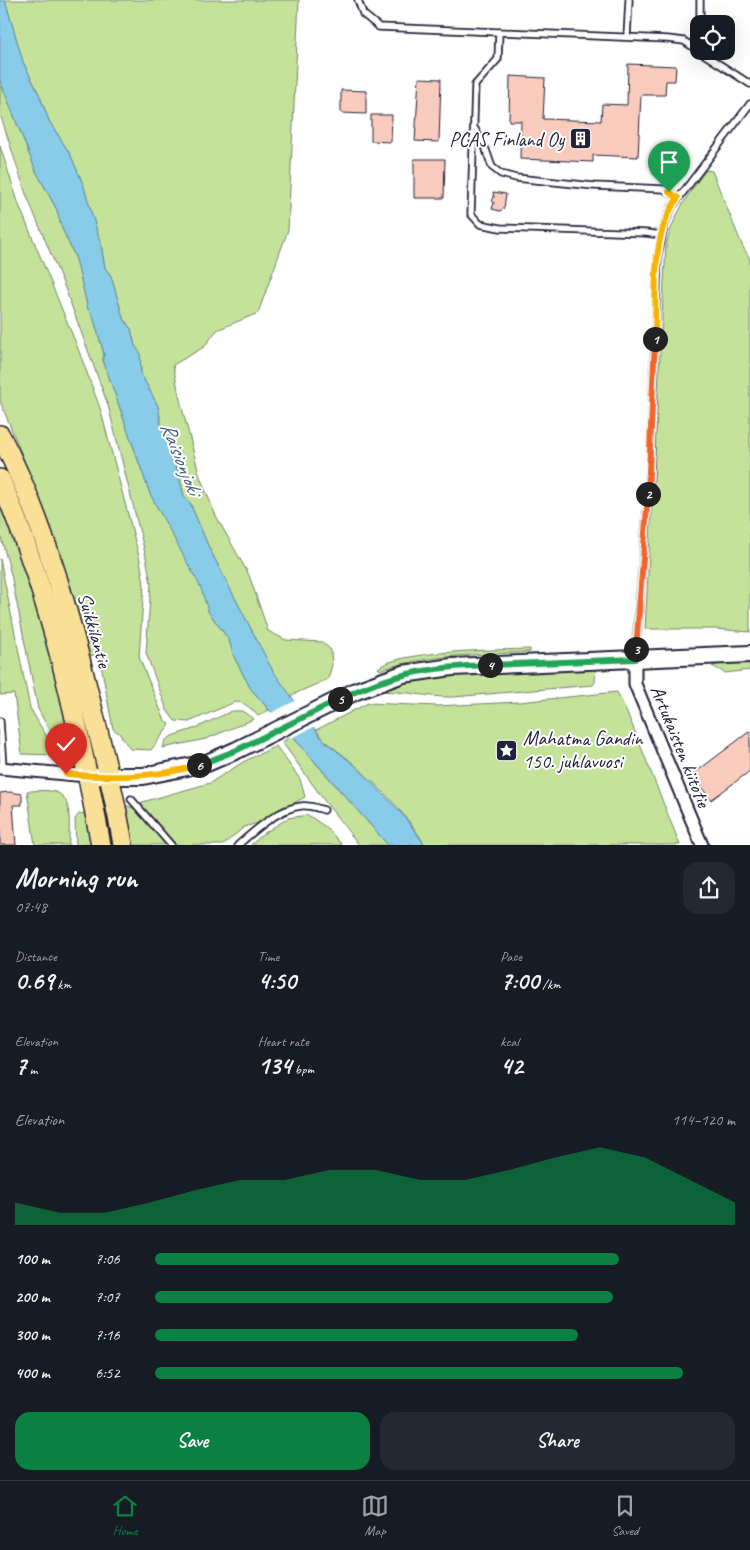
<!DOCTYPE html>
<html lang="en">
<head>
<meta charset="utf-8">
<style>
	:root { --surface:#171b24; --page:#242831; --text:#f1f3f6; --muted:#9ea1a6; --line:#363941; --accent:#0b8043 }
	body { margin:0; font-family:Caveat,sans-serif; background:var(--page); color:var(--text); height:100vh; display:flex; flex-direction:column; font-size:19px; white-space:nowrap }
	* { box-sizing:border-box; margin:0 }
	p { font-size:16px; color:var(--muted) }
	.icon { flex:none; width:28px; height:28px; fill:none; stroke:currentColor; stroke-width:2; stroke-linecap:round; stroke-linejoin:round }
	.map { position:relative; height:845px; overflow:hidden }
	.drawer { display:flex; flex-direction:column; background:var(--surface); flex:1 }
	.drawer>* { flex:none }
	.tools { position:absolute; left:690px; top:15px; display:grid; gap:10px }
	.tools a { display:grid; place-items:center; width:45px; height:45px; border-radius:10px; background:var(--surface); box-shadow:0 5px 20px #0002; font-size:25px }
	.pin { position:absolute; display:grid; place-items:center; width:42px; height:42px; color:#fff; margin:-51px -21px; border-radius:50% 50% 50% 0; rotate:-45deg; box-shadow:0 0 5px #0007 }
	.pin .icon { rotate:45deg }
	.km { position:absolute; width:25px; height:25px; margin:-12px; border-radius:50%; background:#222; color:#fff; font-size:14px; line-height:25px; text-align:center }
	.round { display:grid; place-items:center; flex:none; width:52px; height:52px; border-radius:15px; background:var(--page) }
	.summary { display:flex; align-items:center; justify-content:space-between; height:85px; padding:0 15px }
	h1 { font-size:28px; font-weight:800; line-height:38px }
	.figures { display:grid; grid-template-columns:repeat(3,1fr); gap:8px; height:85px; padding:5px 15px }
	.figures div { display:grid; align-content:center }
	.figures b { font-size:25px; font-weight:800 }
	.figures small { font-size:14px; font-weight:400 }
	.figures p { font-size:14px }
	.chart { height:140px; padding:10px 15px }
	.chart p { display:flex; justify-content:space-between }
	.chart svg { width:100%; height:90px; margin-top:5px; fill:var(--accent); opacity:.7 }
	.primary-button { display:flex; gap:10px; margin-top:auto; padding:10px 15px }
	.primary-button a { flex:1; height:58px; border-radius:15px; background:var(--accent); color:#fff; font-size:20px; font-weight:800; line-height:58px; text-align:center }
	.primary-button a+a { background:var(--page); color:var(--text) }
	ul { padding:0 15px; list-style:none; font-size:16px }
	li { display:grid; grid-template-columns:80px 60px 1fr; align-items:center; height:38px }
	li i { height:12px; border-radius:6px; background:var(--accent) }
	.tabs { display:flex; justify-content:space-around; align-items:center; height:70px; border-top:1px solid var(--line); background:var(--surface); font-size:14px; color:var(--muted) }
	.tabs a { display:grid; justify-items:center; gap:2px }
	.tabs .active { color:var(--accent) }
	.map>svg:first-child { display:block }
	.green { fill:#c4e29a; stroke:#73826a }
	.water { fill:#88cce9; stroke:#5f88a3 }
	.pier { fill:#fff }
	.building { fill:#f9cbbd; stroke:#22223b }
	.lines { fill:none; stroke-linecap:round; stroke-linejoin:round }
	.lane-casing { stroke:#22223b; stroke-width:9 }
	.street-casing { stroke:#22223b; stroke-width:15 }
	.secondary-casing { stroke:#22223b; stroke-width:20 }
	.primary-casing { stroke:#22223b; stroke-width:22 }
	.lane { stroke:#fff; stroke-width:5.5 }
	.street { stroke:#fff; stroke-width:11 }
	.secondary { stroke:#fff; stroke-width:16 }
	.primary { stroke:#fadf96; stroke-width:19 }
	.split-1-casing { stroke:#fff; stroke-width:10 }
	.split-2-casing { stroke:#fff; stroke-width:10 }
	.split-3-casing { stroke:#fff; stroke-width:10 }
	.split-4-casing { stroke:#fff; stroke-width:10 }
	.split-5-casing { stroke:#fff; stroke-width:10 }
	.split-6-casing { stroke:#fff; stroke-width:10 }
	.split-7-casing { stroke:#fff; stroke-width:10 }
	.split-1 { stroke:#f5b400; stroke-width:6 }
	.split-2 { stroke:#f0652b; stroke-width:6 }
	.split-3 { stroke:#f0652b; stroke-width:6 }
	.split-4 { stroke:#22a559; stroke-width:6 }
	.split-5 { stroke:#22a559; stroke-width:6 }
	.split-6 { stroke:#22a559; stroke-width:6 }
	.split-7 { stroke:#f5b400; stroke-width:6 }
	.labels { text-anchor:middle; stroke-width:4; stroke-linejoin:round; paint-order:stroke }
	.poi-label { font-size:20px; fill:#22223b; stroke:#fff; text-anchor:end }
	.street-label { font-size:20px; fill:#22223b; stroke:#fff }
	.water-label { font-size:21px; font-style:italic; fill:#465e78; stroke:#fff }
</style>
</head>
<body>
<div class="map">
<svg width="750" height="845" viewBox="0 0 750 845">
	<rect width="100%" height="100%" fill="#fff"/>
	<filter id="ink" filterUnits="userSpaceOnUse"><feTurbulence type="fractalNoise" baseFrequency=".02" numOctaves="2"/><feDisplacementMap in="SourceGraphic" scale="10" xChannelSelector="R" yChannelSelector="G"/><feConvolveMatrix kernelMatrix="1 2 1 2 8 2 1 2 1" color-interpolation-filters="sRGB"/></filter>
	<g filter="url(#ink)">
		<path class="green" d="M5 0H299L288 230 258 313 217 330 204 347 173 365 181 404 200 477 216 516 249 575 268 631 286 640 322 642 331 650 332 665 328 679 290 696 273 672 209 548 190 503 184 496 169 438 161 424 158 406 141 374 140 353 135 346 131 329 123 318 111 276 105 268 101 245 83 184 70 154 49 121 39 94 23 62Z
			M0 81 36 171 57 210 61 226 76 259 88 309 93 316 104 354 103 360 150 494 202 588 208 611 229 640 234 657 251 689 269 710 258 716C251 709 246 702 235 702L189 722 175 721 167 710 146 653 151 584 146 557 108 405 65 288 26 194 0 114Z
			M0 146 19 205 77 346 100 408 140 560 144 585 139 657 165 721 170 725 151 750 130 749 119 733 113 729 99 654 90 656 37 492 0 401Z
			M706 170 712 171 742 245 750 259V632L716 629H645L666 245C673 216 688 194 706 170Z
			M0 498 28 572 54 665 70 737 63 741C51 736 44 720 38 709L11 574 0 534Z
			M0 559 30 708 55 751 54 755 22 754 14 694 0 695Z
			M530 649V652C479 655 429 654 380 670L378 668C400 650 499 650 530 649Z
			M750 661V670L725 673 712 666 723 663Z
			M596 666 595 682 593 685 453 697C427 698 401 689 375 692L387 685 445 673Z
			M617 692 631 722 680 845H425C408 816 381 789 356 766 342 753 327 745 316 730L368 703 437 706 519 702Z
			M232 711H242L254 719 206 739 163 748 165 741 172 736 196 728Z
			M292 736 388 845H359L326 803 282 742Z
			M276 746 300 779 305 797 258 823 244 827 223 845H176L139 803 210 783 243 762Z
			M27 791C35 791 50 789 58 793 74 801 68 831 69 845H35Z
			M124 805 137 809 168 845H129Z
			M86 813 91 844 76 845 75 819 79 814Z
			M308 815 327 828 342 845H251L263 834 288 818Z"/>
		<path class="water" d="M0 0H5L23 62 39 94 49 121 70 154 83 184 101 245 105 268 111 276 123 318 131 329 135 346 140 352 141 374 158 406 161 424 169 438 184 496 190 503 209 548 273 671 323 740 356 766 403 815 425 845H388L251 689 234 657 229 640 208 611 201 588 150 494 103 360 104 354 93 316 88 309 76 259 61 226 57 210 36 171 0 81Z"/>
		<path class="pier" d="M297 700 316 726 291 738 269 714Z"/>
		<path class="building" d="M628 64 676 66 675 81H666L665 95H641L638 157 593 155V162L520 159 521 121H509L510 76 545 78 543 119 601 121 602 104 627 105Z
			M419 78 441 79 439 142 415 141Z
			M341 90 366 91V114L341 113Z
			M371 115H392L391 142 371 141Z
			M414 159H445L444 198H414Z
			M493 192 506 194 504 208 500 211 492 209 494 203 492 200 494 198Z
			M750 731V771L711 800 692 775Z
			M10 792 22 794V805H13L16 845H0V793Z"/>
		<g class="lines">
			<defs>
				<path id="lane" d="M358 0 363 14 379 27 668 39 684 41 699 51
					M700 24V0
					M499 32 498 59 475 85 471 214 480 224 500 228 646 233 662 235
					M627 37 629 0
					M699 51 750 84
					M475 129 486 150 492 167 501 174 516 178 594 186 664 189 678 198
					M635 657 650 473 658 255 665 223 672 207 750 104
					M0 721 3 768
					M131 799 171 845
					M238 845C254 831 279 808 301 806 309 805 317 808 324 810"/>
				<path id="street" d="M635 659V684L702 845
					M0 768 87 776"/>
				<path id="secondary" d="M97 776H143L207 763 237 750 356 691 403 674 452 667 750 654"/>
				<path id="primary" d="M0 435C44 519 71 620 93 711 104 756 116 800 123 845
					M0 479C50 595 78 721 101 845"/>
			</defs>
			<use href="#lane" class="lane-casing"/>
			<use href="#street" class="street-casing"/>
			<use href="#secondary" class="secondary-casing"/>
			<use href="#primary" class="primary-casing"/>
			<use href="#lane" class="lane"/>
			<use href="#street" class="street"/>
			<use href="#secondary" class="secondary"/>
			<use href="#primary" class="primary"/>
		</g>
	</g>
	<g class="lines" filter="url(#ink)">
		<defs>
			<path id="split-1" d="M655 339C657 294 649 236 678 198L669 192"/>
			<path id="split-2" d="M648 494 655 339"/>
			<path id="split-3" d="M636 649 648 494"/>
			<path id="split-4" d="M490 665 635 659 636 649"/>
			<path id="split-5" d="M340 699C391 673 432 667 490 665"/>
			<path id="split-6" d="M199 765 237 750 340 699"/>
			<path id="split-7" d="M66 774C110 778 156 778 199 765"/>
		</defs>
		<use href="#split-1" class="split-1-casing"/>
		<use href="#split-2" class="split-2-casing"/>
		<use href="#split-3" class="split-3-casing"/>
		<use href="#split-4" class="split-4-casing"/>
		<use href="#split-5" class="split-5-casing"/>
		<use href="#split-6" class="split-6-casing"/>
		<use href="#split-7" class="split-7-casing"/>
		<use href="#split-1" class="split-1"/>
		<use href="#split-2" class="split-2"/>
		<use href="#split-3" class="split-3"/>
		<use href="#split-4" class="split-4"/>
		<use href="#split-5" class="split-5"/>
		<use href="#split-6" class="split-6"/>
		<use href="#split-7" class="split-7"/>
	</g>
	<defs>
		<symbol id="building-square" viewBox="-11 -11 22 22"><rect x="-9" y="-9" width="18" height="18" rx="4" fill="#22223b" stroke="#fff"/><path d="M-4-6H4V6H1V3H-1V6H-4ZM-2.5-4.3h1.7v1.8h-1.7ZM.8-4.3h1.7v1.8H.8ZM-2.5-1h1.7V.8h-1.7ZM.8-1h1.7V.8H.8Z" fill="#fff"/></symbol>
		<symbol id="sight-square" viewBox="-11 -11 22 22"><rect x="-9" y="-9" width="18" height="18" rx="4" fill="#22223b" stroke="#fff"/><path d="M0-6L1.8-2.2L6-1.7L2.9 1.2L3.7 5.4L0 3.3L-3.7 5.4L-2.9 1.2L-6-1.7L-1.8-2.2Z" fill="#fff"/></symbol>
	</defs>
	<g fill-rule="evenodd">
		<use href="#building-square" x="568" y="126" width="25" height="25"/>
		<use href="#sight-square" x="494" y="738" width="25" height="25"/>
	</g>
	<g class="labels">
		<g class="poi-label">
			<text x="564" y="146">PCAS Finland Oy</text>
			<text x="523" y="745" text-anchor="start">Mahatma Gandin<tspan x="523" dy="23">150. juhlavuosi</tspan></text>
		</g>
		<g class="street-label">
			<text transform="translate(95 630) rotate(74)" y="7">Suikkilantie</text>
			<text transform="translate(681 746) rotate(68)" y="7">Artukaisten kiitotie</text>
		</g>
		<g class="water-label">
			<text transform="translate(181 458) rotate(68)" y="7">Raisionjoki</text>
		</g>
	</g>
</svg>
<div class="tools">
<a><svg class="icon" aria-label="locate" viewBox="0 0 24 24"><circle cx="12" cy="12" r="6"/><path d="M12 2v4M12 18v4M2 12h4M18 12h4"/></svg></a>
</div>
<div class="pin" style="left:669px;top:192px;background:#1e9e55"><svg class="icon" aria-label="arrive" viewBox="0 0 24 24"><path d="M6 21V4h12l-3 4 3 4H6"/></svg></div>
<div class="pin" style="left:66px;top:774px;background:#d93025"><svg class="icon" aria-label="check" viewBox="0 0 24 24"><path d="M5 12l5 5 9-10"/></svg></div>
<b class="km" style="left:655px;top:339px">1</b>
<b class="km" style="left:648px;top:494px">2</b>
<b class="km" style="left:636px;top:649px">3</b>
<b class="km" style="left:490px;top:665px">4</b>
<b class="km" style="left:340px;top:699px">5</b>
<b class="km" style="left:199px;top:765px">6</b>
</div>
<section class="drawer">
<div class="summary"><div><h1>Morning run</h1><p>07:48</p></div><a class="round"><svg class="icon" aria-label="share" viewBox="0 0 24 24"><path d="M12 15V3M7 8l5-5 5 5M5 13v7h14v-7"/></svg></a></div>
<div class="figures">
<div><p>Distance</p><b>0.69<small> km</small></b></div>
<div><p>Time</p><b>4:50</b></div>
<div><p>Pace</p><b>7:00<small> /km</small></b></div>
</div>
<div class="figures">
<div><p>Elevation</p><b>7<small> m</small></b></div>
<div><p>Heart rate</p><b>134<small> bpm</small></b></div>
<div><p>kcal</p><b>42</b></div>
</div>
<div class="chart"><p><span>Elevation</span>114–120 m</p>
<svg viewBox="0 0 160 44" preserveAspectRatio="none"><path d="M0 44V33L10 38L20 38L30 33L40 27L50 22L60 22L70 17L80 17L90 22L100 22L110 17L120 11L130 6L140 11L150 22L160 33V44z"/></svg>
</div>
<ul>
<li><b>100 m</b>7:06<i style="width:80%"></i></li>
<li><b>200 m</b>7:07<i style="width:79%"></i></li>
<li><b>300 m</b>7:16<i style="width:73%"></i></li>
<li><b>400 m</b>6:52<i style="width:91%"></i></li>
</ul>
<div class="primary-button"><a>Save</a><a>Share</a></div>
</section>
<nav class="tabs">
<a class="active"><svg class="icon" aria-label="home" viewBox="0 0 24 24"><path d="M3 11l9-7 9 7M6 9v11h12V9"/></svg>Home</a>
<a><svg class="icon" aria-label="map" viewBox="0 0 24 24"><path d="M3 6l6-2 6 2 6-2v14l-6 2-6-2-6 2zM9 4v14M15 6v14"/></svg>Map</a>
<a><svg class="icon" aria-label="saved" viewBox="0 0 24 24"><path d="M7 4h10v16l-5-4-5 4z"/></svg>Saved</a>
</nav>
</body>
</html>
